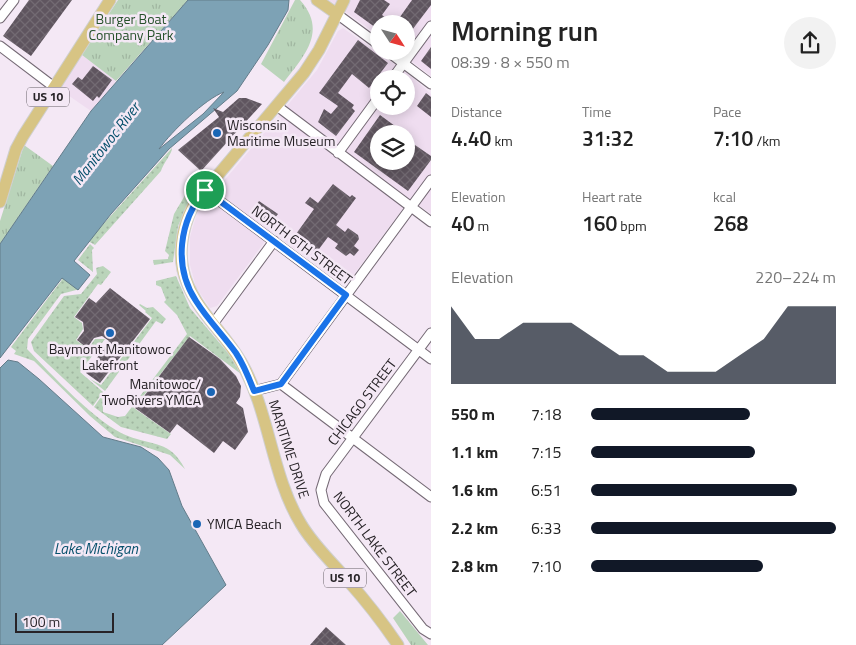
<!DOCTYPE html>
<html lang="en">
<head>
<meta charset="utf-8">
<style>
	:root { --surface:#fff; --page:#f2f2f2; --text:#222; --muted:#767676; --accent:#111827 }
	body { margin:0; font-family:"Titillium Web",sans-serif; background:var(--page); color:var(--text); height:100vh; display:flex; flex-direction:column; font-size:19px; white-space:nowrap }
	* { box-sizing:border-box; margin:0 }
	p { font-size:16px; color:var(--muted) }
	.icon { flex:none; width:28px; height:28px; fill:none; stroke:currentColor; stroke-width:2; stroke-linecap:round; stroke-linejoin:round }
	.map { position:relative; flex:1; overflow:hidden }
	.drawer { display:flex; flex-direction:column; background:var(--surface); width:425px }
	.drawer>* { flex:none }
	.needle { width:32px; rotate:126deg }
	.tools { position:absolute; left:370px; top:15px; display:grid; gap:10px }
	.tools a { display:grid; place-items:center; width:45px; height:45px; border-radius:50%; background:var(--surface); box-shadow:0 2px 12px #0003; font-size:25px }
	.scale { position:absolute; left:15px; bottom:12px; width:99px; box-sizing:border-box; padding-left:5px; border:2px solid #272327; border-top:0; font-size:14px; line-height:18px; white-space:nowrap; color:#272327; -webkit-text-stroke:4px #f4e8f5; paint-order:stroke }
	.pin { position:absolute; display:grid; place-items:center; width:42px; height:42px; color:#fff; margin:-21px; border:2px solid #fff; border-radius:50%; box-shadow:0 1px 5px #0007 }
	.round { display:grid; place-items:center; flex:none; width:52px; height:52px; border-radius:26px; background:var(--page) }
	.overview { display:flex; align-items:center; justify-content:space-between; height:85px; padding:0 20px }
	h1 { font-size:28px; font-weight:600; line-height:38px }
	.stats { display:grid; grid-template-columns:repeat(3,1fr); gap:8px; height:85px; padding:5px 20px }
	.stats div { display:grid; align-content:center }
	.stats b { font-size:21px; font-weight:600 }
	.stats small { font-size:14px; font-weight:400 }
	.stats p { font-size:14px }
	.chart { height:140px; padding:10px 20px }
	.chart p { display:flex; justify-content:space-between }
	.chart svg { width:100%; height:90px; margin-top:5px; fill:var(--accent); opacity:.7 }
	ul { padding:0 20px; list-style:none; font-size:16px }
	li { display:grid; grid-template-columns:80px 60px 1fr; align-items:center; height:38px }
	li i { height:12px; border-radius:6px; background:var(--accent) }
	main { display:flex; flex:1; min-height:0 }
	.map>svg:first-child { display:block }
	.built { fill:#efddf0; fill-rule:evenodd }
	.grass { fill:url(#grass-dots) }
	.park { fill:url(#park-tufts) }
	.water { fill:#7da2b5; stroke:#637c8a; fill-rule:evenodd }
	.building { fill:url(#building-cross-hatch) }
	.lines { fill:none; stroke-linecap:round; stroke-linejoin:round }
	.minor-casing { stroke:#756a75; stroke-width:11 }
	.major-casing { stroke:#cfcfcf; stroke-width:13 }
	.minor { stroke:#fff; stroke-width:9 }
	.major { stroke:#d7c484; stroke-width:11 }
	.route-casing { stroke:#fff; stroke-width:10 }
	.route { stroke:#1a73e8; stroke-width:6 }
	.poi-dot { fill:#1a66b5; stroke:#f4e8f5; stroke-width:2 }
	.labels { text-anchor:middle; stroke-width:5; stroke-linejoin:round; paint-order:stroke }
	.shield { fill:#f4e8f5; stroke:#645e65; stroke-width:1 }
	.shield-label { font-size:12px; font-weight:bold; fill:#272327 }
	.park-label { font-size:14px; fill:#27512b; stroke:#f4e8f5 }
	.poi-label { font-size:14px; fill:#272327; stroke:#f4e8f5; text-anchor:start }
	.street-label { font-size:14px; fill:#272327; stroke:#f4e8f5 }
	.water-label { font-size:15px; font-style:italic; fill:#06506c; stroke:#f4e8f5 }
</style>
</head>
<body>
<main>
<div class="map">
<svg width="431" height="645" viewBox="0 0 431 645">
	<defs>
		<pattern id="grass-dots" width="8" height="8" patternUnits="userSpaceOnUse" patternTransform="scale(1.25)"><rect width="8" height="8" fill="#bad4ba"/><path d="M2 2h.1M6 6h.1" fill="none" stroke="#a0b6a0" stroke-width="1.8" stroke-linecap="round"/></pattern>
		<pattern id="park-tufts" width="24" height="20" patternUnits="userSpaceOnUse" patternTransform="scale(1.25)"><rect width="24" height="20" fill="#bad4ba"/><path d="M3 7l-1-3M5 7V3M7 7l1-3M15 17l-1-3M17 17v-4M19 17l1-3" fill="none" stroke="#a0b6a0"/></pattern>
		<pattern id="building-cross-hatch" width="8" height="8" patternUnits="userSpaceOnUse" patternTransform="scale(1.25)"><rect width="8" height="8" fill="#5f555f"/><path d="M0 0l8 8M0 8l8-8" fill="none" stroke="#726a72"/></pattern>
	</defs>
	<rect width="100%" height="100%" fill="#f4e8f5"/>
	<path class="built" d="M329 0H431V76L398 51H406V24H379V36Z
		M343 28 412 77 431 94V214L410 199 346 285 341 284 272 232 217 306 210 308 196 287 190 265V237L197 213 317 70 338 31ZM379 79H406V106H379ZM379 134H406V161H379Z
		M82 55 116 81 91 111 59 89Z"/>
	<path class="grass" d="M172 148C173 152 163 164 161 171L95 245 88 241Z
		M191 185 194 191 178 226 173 262 154 265 153 260 168 259 169 255 165 251 174 214Z
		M90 244 94 248 92 250 93 272 78 260Z
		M103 266 111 272 101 285 98 284 74 317 82 323 83 329 76 340 88 349 95 339H105L80 372 103 392 93 406 34 351 31 342 64 296 81 294 97 274 96 268Z
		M176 276 190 308 228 353 241 374 190 336 134 408 171 434 167 439 121 427 94 407 103 394V412L118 417 125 416 187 334 177 315 164 302 166 300 161 287 156 285V281Z
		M64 277 80 289 61 294 28 339 27 349C50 373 98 425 128 436 153 446 170 440 185 469L170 455 115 437 90 416 34 361 14 354 16 351 11 347Z
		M140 304 147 308 153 307 166 319 162 324 156 321 105 391 90 379 101 385 152 318 145 312 146 311 139 305Z"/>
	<path class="park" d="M118 0H188L116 81 82 55Z
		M295 0H300C328 31 304 56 284 82L261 64Z
		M24 145 53 166 0 244V221Z
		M400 611 428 645H411L393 618Z"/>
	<path class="water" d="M188 0H289L288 10 268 45 237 91 169 149 111 214 74 261 90 275 78 290 62 278 0 358V244L91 111ZM224 92 203 114 159 149C172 131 205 99 224 92Z
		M8 360 18 362 39 379 103 437 141 447 158 458 169 470 182 506 226 585 162 645H0V368Z"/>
	<path class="building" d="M29 0H72L31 56 3 36Z
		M360 0H384L390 4 382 15 394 24H379V30L354 12Z
		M412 0H431V5L406 38V24H395Z
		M358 40 388 63 369 88 352 74 338 93 354 105 352 108 355 111 336 136 318 122 324 109 331 114 338 106 319 93Z
		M431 47V69L421 61Z
		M93 66 112 80 99 98 97 96 93 101 72 84 78 77 82 80Z
		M426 93 431 97V117L417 106Z
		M239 98H246L262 104 201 171 178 150 219 117 213 108 223 112Z
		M380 115 395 126 393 128 401 134H379V161H406V153L408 155 415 145 431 156V160L408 191 354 152Z
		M333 184 350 197 352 195 356 198 336 225 345 232 348 228 358 235 359 239 354 246 359 250 354 256 350 253 346 256 335 248 338 244 328 237 316 253 300 241 302 239 296 234 314 209 305 203 310 197 318 203Z
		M259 201 278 214 270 224 252 211Z
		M110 288 150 319 100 383 86 373 109 341 102 336 94 338 87 348 77 340 84 331 83 322 75 317 89 298 96 303Z
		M189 337 220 359 236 376 241 386 240 397 236 403 243 408 248 432 235 450 223 441 214 453 177 424 170 433 135 408Z
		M326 627 346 645H310Z"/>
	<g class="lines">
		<defs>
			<path id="minor" d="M337 14 379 45
				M0 18 14 0
				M0 46 54 87
				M387 51 431 84
				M392 79 431 26
				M277 106 431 222
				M338 153 379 97
				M205 190 431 359
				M213 324 274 241
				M431 333 326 474 321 490 324 503 423 629 431 634
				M281 384 431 497
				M254 391 281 384 431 180"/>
			<path id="major" d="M317 0 337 14
				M344 0 319 50 304 73 196 201C184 221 178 247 183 270 192 308 223 330 241 362 270 412 271 475 301 524 314 546 333 563 349 582 367 602 383 623 398 645
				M0 202 16 149 23 136 110 0"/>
		</defs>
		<use href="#minor" class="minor-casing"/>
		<use href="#major" class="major-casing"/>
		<use href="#minor" class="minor"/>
		<use href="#major" class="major"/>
	</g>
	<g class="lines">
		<defs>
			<path id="route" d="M205 190 346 295 281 384 254 391C249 378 244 365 236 353 223 335 208 320 196 301 173 266 179 221 205 190Z"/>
		</defs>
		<use href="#route" class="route-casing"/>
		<use href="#route" class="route"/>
	</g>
	<g class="poi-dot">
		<circle cx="217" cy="133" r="5"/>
		<circle cx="110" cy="333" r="5"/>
		<circle cx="211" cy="392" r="5"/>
		<circle cx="197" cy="524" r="5"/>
	</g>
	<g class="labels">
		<g class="shield">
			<rect x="27" y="87.5" width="42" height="19" rx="4"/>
			<rect x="324" y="568.5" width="42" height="19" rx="4"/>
		</g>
		<g class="shield-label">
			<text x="48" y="101">US 10</text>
			<text x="345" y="582">US 10</text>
		</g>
		<g class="park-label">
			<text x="131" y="24">Burger Boat<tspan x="131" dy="16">Company Park</tspan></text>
		</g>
		<g class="poi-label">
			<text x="227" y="130">Wisconsin<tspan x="227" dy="16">Maritime Museum</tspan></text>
			<text x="110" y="354" text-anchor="middle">Baymont Manitowoc<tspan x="110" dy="16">Lakefront</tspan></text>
			<text x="201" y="389" text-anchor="end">Manitowoc/<tspan x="201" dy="16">TwoRivers YMCA</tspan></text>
			<text x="207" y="529">YMCA Beach</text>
		</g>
		<g class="street-label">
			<text transform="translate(302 245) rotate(37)" y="5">NORTH 6TH STREET</text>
			<text transform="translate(362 402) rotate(-53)" y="5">CHICAGO STREET</text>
			<text transform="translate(289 449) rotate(72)" y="5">MARITIME DRIVE</text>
			<text transform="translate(375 544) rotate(53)" y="5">NORTH LAKE STREET</text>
		</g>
		<g class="water-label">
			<text transform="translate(106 144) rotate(-52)" y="5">Manitowoc River</text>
			<text x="96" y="554">Lake Michigan</text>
		</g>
	</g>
</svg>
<div class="tools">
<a><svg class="needle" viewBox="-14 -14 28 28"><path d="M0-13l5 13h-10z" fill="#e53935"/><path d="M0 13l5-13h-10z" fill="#767676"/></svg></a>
<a><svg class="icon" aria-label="locate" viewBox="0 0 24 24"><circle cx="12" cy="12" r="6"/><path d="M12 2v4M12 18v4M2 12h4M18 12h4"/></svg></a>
<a><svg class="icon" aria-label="layers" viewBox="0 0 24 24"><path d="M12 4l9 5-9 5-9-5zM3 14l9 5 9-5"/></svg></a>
</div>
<div class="scale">100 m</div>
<div class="pin" style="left:205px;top:190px;background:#1e9e55"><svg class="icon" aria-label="arrive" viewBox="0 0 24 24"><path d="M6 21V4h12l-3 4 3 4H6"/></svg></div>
</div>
<section class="drawer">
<div class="overview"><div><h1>Morning run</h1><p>08:39 · 8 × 550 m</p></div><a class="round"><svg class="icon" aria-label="share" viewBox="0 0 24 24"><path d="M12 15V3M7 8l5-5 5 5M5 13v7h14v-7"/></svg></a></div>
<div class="stats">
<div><p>Distance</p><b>4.40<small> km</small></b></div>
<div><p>Time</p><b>31:32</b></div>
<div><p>Pace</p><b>7:10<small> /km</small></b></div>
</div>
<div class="stats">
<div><p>Elevation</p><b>40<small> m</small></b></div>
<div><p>Heart rate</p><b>160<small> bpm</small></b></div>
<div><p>kcal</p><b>268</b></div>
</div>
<div class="chart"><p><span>Elevation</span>220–224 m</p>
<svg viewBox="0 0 160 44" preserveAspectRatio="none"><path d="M0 44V6L10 22L20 22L30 14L40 14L50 14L60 22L70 30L80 30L90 38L100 38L110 38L120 30L130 22L140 6L150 6L160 6V44z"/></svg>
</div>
<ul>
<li><b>550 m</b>7:18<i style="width:65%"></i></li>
<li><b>1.1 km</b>7:15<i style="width:67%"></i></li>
<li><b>1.6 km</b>6:51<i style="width:84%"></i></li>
<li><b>2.2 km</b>6:33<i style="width:100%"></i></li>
<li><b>2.8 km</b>7:10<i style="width:70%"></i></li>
</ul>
</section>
</main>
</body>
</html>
